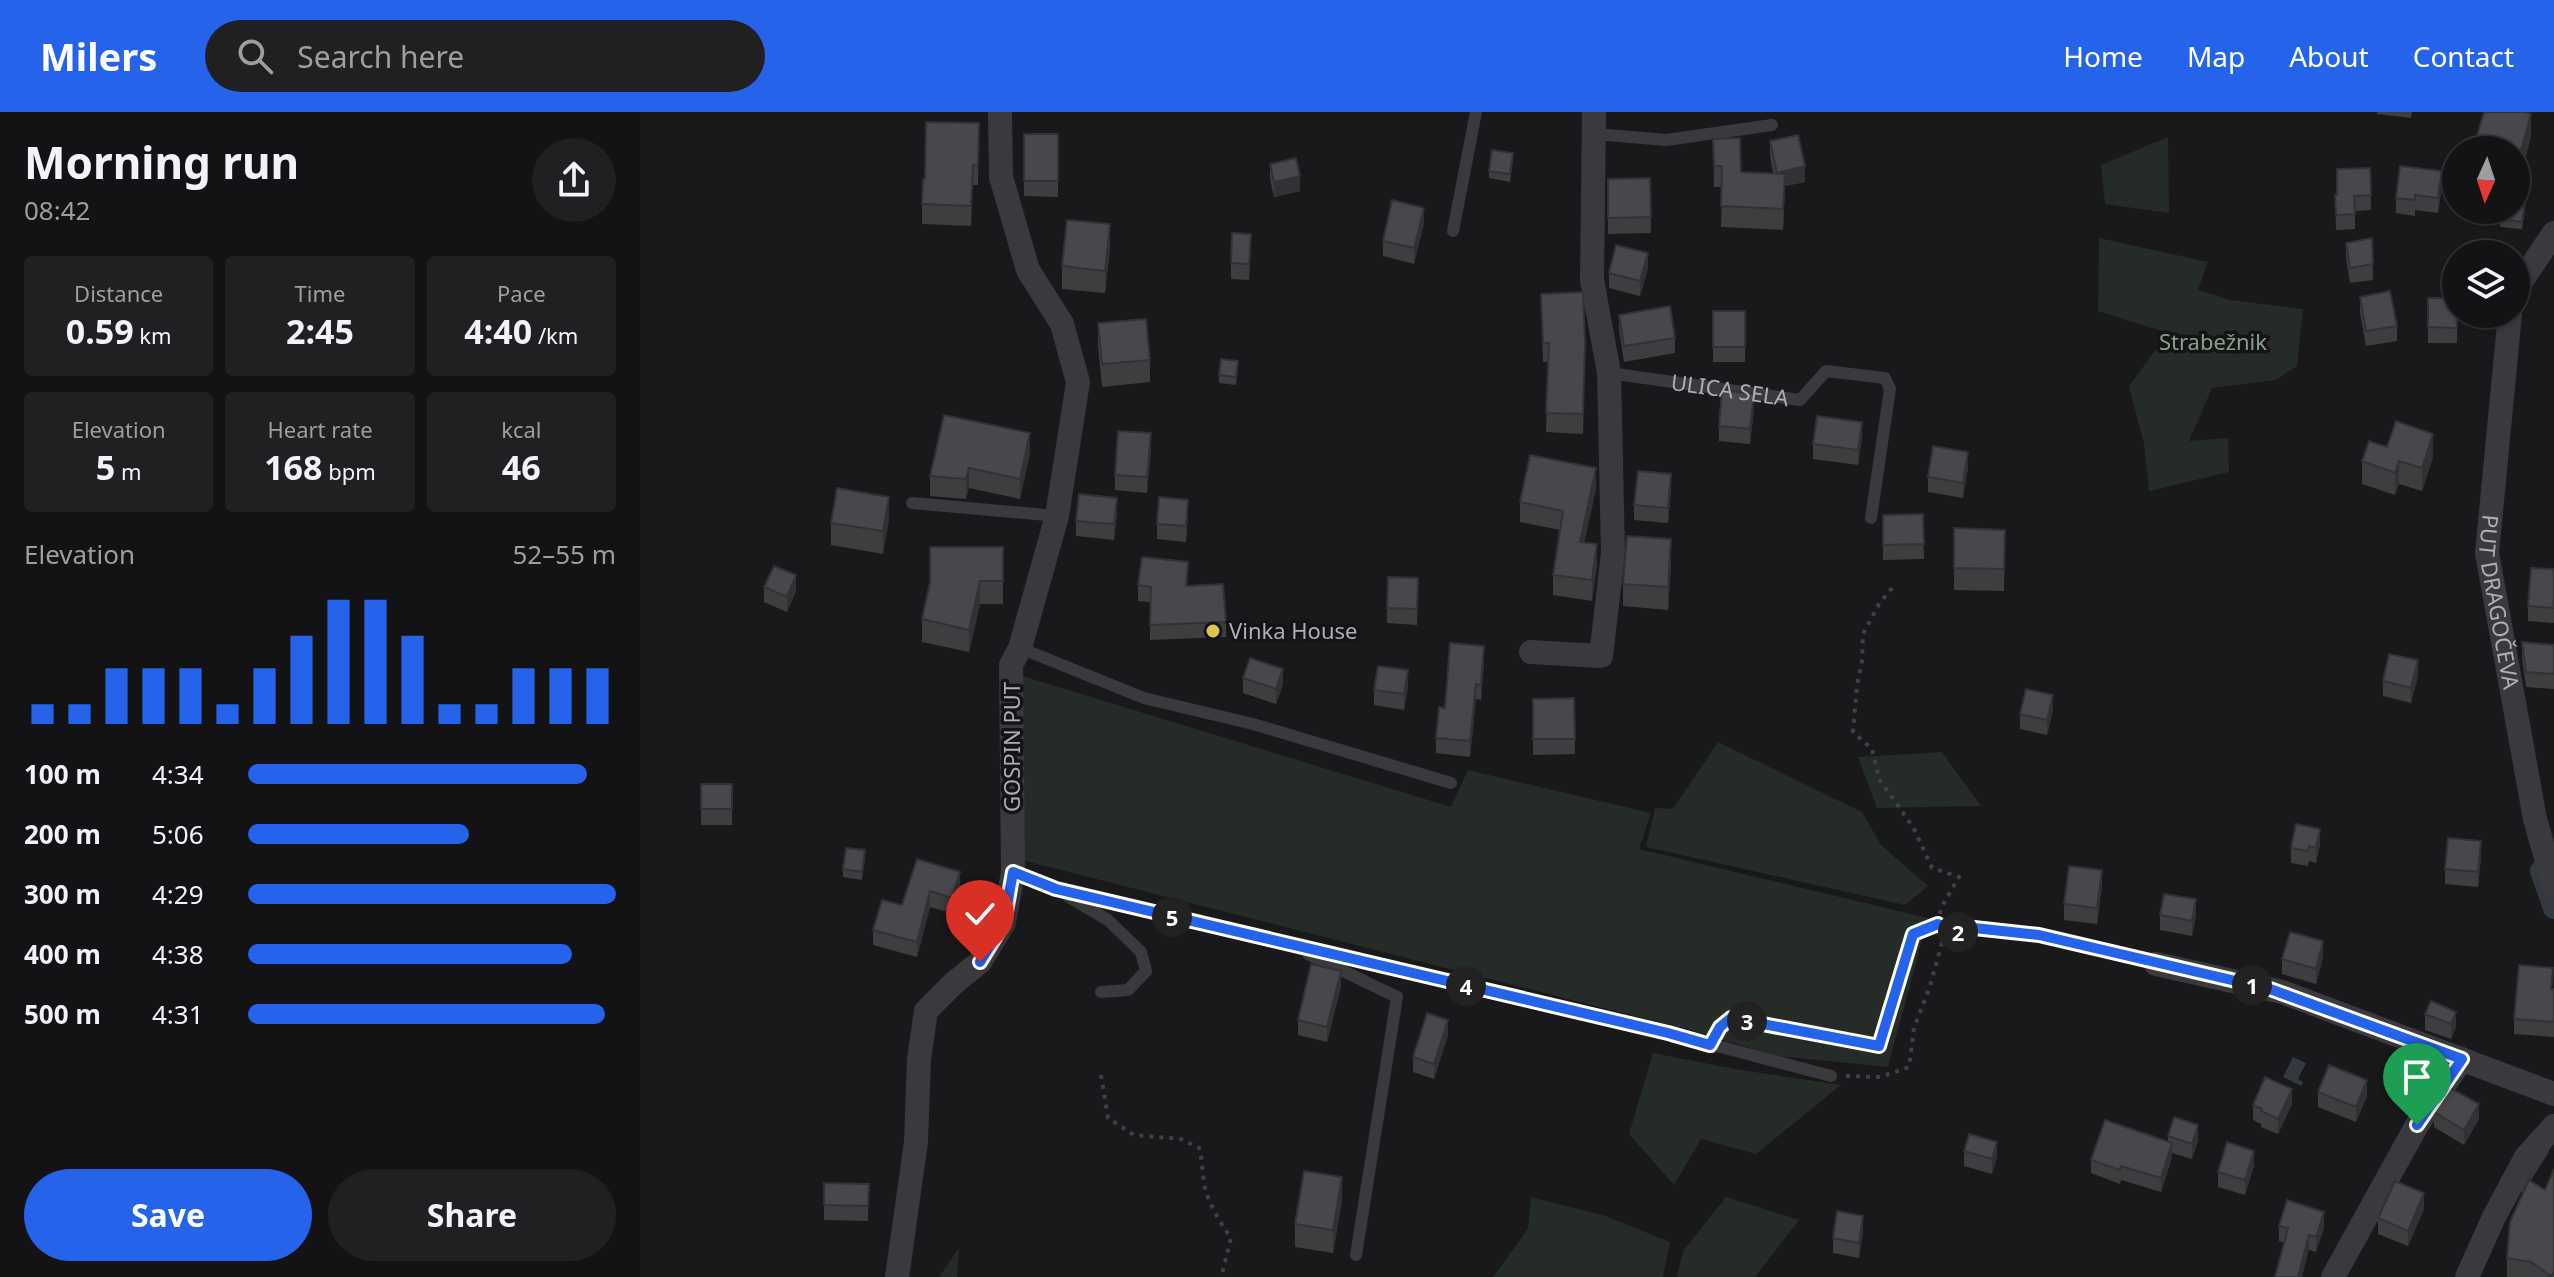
<!DOCTYPE html>
<html lang="en">
<head>
<meta charset="utf-8">
<style>
	:root { --surface:#131214; --page:#202022; --text:#f1f3f6; --muted:#9d9ea0; --line:#323234; --accent:#2563eb }
	body { margin:0; font-family:"Noto Sans",sans-serif; background:var(--page); color:var(--text); height:100vh; display:flex; flex-direction:column; font-size:30px; white-space:nowrap }
	* { box-sizing:border-box; margin:0 }
	p { font-size:26px; color:var(--muted) }
	.icon { flex:none; width:44px; height:44px; fill:none; stroke:currentColor; stroke-width:2; stroke-linecap:round; stroke-linejoin:round }
	.map { position:relative; flex:1; overflow:hidden }
	.side { display:flex; flex-direction:column; background:var(--surface); width:640px }
	.side>* { flex:none }
	.needle { width:52px; rotate:183deg }
	.buttons { position:absolute; left:1802px; top:24px; display:grid; gap:16px }
	.buttons a { display:grid; place-items:center; width:88px; height:88px; border-radius:50%; background:var(--surface); box-shadow:0 2px 6px #0004,0 0 0 2px var(--line); font-size:40px }
	.pin { position:absolute; display:grid; place-items:center; width:68px; height:68px; color:#fff; margin:-82px -34px; border-radius:50% 50% 50% 0; rotate:-45deg; box-shadow:0 0 8px #0007 }
	.pin .icon { rotate:45deg }
	.km { position:absolute; width:40px; height:40px; margin:-20px; border-radius:50%; background:#222; color:#fff; font-size:22px; line-height:40px; text-align:center }
	.round { display:grid; place-items:center; flex:none; width:84px; height:84px; border-radius:42px; background:var(--page) }
	.head { display:flex; align-items:center; justify-content:space-between; height:136px; padding:0 24px }
	h1 { font-size:44px; font-weight:700; line-height:60px }
	.figures { display:grid; grid-template-columns:repeat(3,1fr); gap:12px; height:136px; padding:8px 24px }
	.figures div { display:grid; align-content:center; border-radius:8px; background:var(--page); text-align:center }
	.figures b { font-size:34px; font-weight:700 }
	.figures small { font-size:22px; font-weight:400 }
	.figures p { font-size:22px }
	.chart { height:224px; padding:16px 24px }
	.chart p { display:flex; justify-content:space-between }
	.chart svg { width:100%; height:144px; margin-top:8px; stroke:var(--accent); stroke-width:6 }
	.action { display:flex; gap:16px; margin-top:auto; padding:16px 24px }
	.action a { flex:1; height:92px; border-radius:48px; background:var(--accent); color:#fff; font-size:32px; font-weight:700; line-height:92px; text-align:center }
	.action a+a { background:var(--page); color:var(--text) }
	ul { padding:0 24px; list-style:none; font-size:26px }
	li { display:grid; grid-template-columns:128px 96px 1fr; align-items:center; height:60px }
	li i { height:20px; border-radius:10px; background:var(--accent) }
	header { display:flex; align-items:center; gap:48px; box-sizing:border-box; height:112px; padding:0 40px; background:var(--accent); color:#fff }
	header strong { font-size:38px }
	nav { display:flex; gap:44px; margin-inline-start:auto; font-size:28px }
	.search { width:560px; height:72px; background:var(--page); display:flex; align-items:center; gap:20px; box-sizing:border-box; padding:0 28px; border-radius:44px; color:var(--muted); font-size:30px }
	main { display:flex; flex:1; min-height:0 }
	.map>svg:first-child { display:block }
	.green { fill:#252c27 }
	.water { fill:#343941 }
	.lines { fill:none; stroke-linecap:round; stroke-linejoin:round }
	.stream { stroke:#343941; stroke-width:6 }
	.canal { stroke:#343941; stroke-width:22 }
	.path { stroke:#404045; stroke-width:4; stroke-dasharray:4 6; stroke-linecap:butt }
	.lane { stroke:#3a3a3e; stroke-width:12 }
	.street { stroke:#3a3a3e; stroke-width:24 }
	.wall { fill:#3e3e41 }
	.shaded-wall { fill:#323235 }
	.building { fill:#48484c; stroke:#323235; stroke-width:2 }
	.route-casing { stroke:#fff; stroke-width:16 }
	.route { stroke:#2563eb; stroke-width:10 }
	.poi-dot { fill:#ddc44e; stroke:#141315; stroke-width:3 }
	.labels { text-anchor:middle; stroke-width:7; stroke-linejoin:round; paint-order:stroke }
	.park-label { font-size:22px; fill:#86a18c; stroke:#141315 }
	.street-label { font-size:22px; fill:#acaeb8; stroke:#141315 }
	.poi-label { font-size:22px; fill:#acaeb8; stroke:#141315; text-anchor:start }
</style>
</head>
<body>
<header>
<strong>Milers</strong>
<div class="search"><svg class="icon" aria-label="search" viewBox="0 0 24 24"><circle cx="10" cy="10" r="6"/><path d="M15 15l6 6"/></svg>Search here</div>
<nav><a>Home</a><a>Map</a><a>About</a><a>Contact</a></nav>
</header>
<main>
<section class="side">
<div class="head"><div><h1>Morning run</h1><p>08:42</p></div><a class="round"><svg class="icon" aria-label="share" viewBox="0 0 24 24"><path d="M12 15V3M7 8l5-5 5 5M5 13v7h14v-7"/></svg></a></div>
<div class="figures">
<div><p>Distance</p><b>0.59<small> km</small></b></div>
<div><p>Time</p><b>2:45</b></div>
<div><p>Pace</p><b>4:40<small> /km</small></b></div>
</div>
<div class="figures">
<div><p>Elevation</p><b>5<small> m</small></b></div>
<div><p>Heart rate</p><b>168<small> bpm</small></b></div>
<div><p>kcal</p><b>46</b></div>
</div>
<div class="chart"><p><span>Elevation</span>52–55 m</p>
<svg viewBox="0 0 160 44" preserveAspectRatio="none"><path d="M5 44V38M15 44V38M25 44V27M35 44V27M45 44V27M55 44V38M65 44V27M75 44V17M85 44V6M95 44V6M105 44V17M115 44V38M125 44V38M135 44V27M145 44V27M155 44V27"/></svg>
</div>
<ul>
<li><b>100 m</b>4:34<i style="width:92%"></i></li>
<li><b>200 m</b>5:06<i style="width:60%"></i></li>
<li><b>300 m</b>4:29<i style="width:100%"></i></li>
<li><b>400 m</b>4:38<i style="width:88%"></i></li>
<li><b>500 m</b>4:31<i style="width:97%"></i></li>
</ul>
<div class="action"><a>Save</a><a>Share</a></div>
</section>
<div class="map">
<svg width="1914" height="1165" viewBox="0 0 1914 1165">
	<rect width="100%" height="100%" fill="#19181a"/>
	<path class="green" d="M1528 25 1529 101 1465 92 1461 53Z
		M1459 126 1568 150 1558 178 1590 188 1663 197 1657 254 1636 268 1572 276 1549 329 1588 326 1589 360 1509 379 1504 332 1489 274 1528 221 1458 199Z
		M376 562 811 695 828 658 1011 701 999 737 1288 806 1248 955 1138 944 1046 917 366 744Z
		M1078 630 1222 700 1241 733 1288 774 1265 793 1006 735 1015 696 1033 697Z
		M1302 640 1341 694 1237 696 1218 645Z
		M1013 941 1095 957 1201 973 1116 1042 1061 1027 1034 1073 989 1022Z
		M891 1085 963 1103 1030 1130 1023 1165H853L888 1117Z
		M1086 1085 1159 1108 1115 1165H1037L1043 1139Z
		M319 1136 317 1165H299Z"/>
	<path class="water" d="M1653 945 1666 951 1658 967 1663 970 1661 974 1643 965Z"/>
	<g class="lines">
		<path class="stream" d="M1882 1077 1906 1039"/>
		<path class="canal" d="M1901 759 1914 796"/>
		<path class="path" d="M1252 476 1239 492 1223 522 1222 549 1217 573 1213 620 1232 637 1239 667 1273 715 1292 756 1319 765 1301 796 1298 812
			M1077 921 1091 906 1239 934 1273 822 1298 812 1314 822
			M461 963 468 1006 494 1023 541 1027 559 1036C563 1050 562 1066 566 1080 572 1097 581 1112 591 1126L582 1162 584 1165
			M1206 964 1240 965 1269 955 1274 916 1289 877 1302 831 1325 815 1399 823 1495 847"/>
		<g class="lane">
			<path d="M955 22 1026 28 1132 13"/>
			<path d="M813 119 836 0"/>
			<path id="s1" d="M969 261 1160 288 1186 259 1245 266 1250 277 1231 406"/>
			<path d="M272 391 417 404"/>
			<path d="M380 536 504 586 613 612 811 671"/>
			<path d="M373 760 416 777 1028 921 1191 964"/>
			<path d="M429 785 468 808 501 840 506 859 488 878 461 880"/>
			<path d="M668 842 757 885 716 1143"/>
		</g>
		<g class="street">
			<path d="M1876 177 1914 121"/>
			<path id="s2" d="M1870 202 1847 441 1895 707 1914 774"/>
			<path d="M891 540 961 544 973 441 969 261 952 168 954 0"/>
			<path d="M1516 852 1642 880 1914 982"/>
			<path d="M257 1165 276 1030 279 947 286 899 314 871 340 850 364 811 373 760 371 553 380 536 417 404 438 270 422 212 388 158 361 65 360 0"/>
			<path d="M1693 1165 1777 1013 1822 947"/>
			<path d="M1827 1165 1854 1105 1886 1045 1914 1014"/>
		</g>
	</g>
	<path class="wall" d="M1737 0H1772L1771 6 1737 2Z
		M339 11 338 73H333L331 114 282 112V92L285 67Z
		M384 22H418V85L384 84Z
		M1891 25 1879 69 1876 68V38H1834V34Z
		M1073 27 1101 60 1133 61 1130 44V29L1165 70 1145 74 1143 118 1081 115 1082 75H1074Z
		M873 48 870 70 849 66V59Z
		M630 52 660 79 634 85 630 67Z
		M1730 56 1731 98 1715 99V117L1696 118 1695 83H1697Z
		M1010 66 1011 121 968 122V67Z
		M1802 74 1798 101 1775 98V104L1756 101V86Z
		M1885 98 1882 117 1860 115V107Z
		M784 111 774 152 743 144V129Z
		M1732 126 1733 168 1710 171 1706 146V131Z
		M470 135 465 181 422 177V154Z
		M611 137 609 168 591 167V151Z
		M1008 156 1000 184 969 176V161Z
		M901 182 945 231 943 322 906 320 908 250H903Z
		M1720 185 1757 214V229L1726 234 1720 200Z
		M1788 186 1817 202V231H1788Z
		M1073 199H1105V250H1073Z
		M979 203 1035 226V241L984 250 979 218Z
		M458 211 510 248V270L462 275 458 234Z
		M598 257 596 273 579 271V263Z
		M1114 297 1110 332 1079 329V314Z
		M1222 325 1218 353 1173 347V332Z
		M1747 335 1793 345 1782 379 1759 372 1755 383 1722 372V349Z
		M511 337 507 381 475 378V363Z
		M390 341 380 387 329 376 326 387 290 384V364Z
		M1328 355 1323 386 1288 380V365Z
		M956 377 944 430 957 453 952 489 913 483V463L920 418 880 410V390Z
		M1031 377 1028 411 994 408V393Z
		M477 401 474 428 436 424V409Z
		M1283 402 1284 447 1243 448V403Z
		M548 403 546 430 517 427V412Z
		M249 407 243 442 191 433V411Z
		M1314 416 1365 418 1364 479 1314 478Z
		M363 435V492H340L329 540 282 530V507Z
		M1031 450 1028 498 983 494V472Z
		M1914 457V511L1888 509V494Z
		M548 465 547 474 586 510V525L510 528V490L498 489V473Z
		M124 475 156 479 147 500 124 490Z
		M778 481 777 513 747 511V496Z
		M1882 530 1914 533V577L1886 575 1882 546Z
		M844 549 841 588 836 587 830 645 796 641V626L805 596Z
		M1778 564 1771 591 1743 584V569Z
		M603 566 643 572 636 592 603 581Z
		M768 574 764 598 734 593V578Z
		M934 586 935 642 893 643V587Z
		M1413 598 1407 623 1380 617V602Z
		M61 672H92V713H61Z
		M1680 732 1676 751 1669 749 1668 754 1651 751V736Z
		M1841 744 1838 775 1805 772V757Z
		M225 746 222 768 203 765V757Z
		M277 747 320 775 312 801 290 795 277 845 233 833V818L262 793Z
		M1462 773 1457 812 1424 808V792Z
		M1520 803H1556L1552 824 1520 818Z
		M1683 845 1676 872 1642 862V847Z
		M701 874 687 930 658 923V908Z
		M1913 877H1914V925L1874 922V907Z
		M1791 889 1816 915 1811 927 1785 918V902Z
		M808 923 794 967 773 960V945Z
		M1678 980 1727 984 1716 1010 1678 995Z
		M1652 992 1638 1022 1621 1015V1012L1613 1008V993Z
		M1794 1000 1839 1007 1824 1033 1794 1015Z
		M1528 1024 1558 1028 1552 1047 1532 1041V1045L1521 1080 1481 1068 1480 1072 1451 1061V1048L1528 1030Z
		M1324 1039 1357 1045 1352 1062 1324 1054Z
		M1614 1054 1605 1083 1578 1075V1060Z
		M184 1071 229 1072 228 1109 184 1108Z
		M1905 1078 1914 1165H1867V1146Z
		M702 1088 693 1141 655 1135V1112Z
		M1784 1097 1768 1134 1738 1122V1106Z
		M1639 1114 1684 1115 1676 1140 1639 1129Z
		M1223 1119 1219 1146 1193 1141V1126Z"/>
	<path class="shaded-wall" d="M1891 2V25L1879 69V46Z
		M1165 54V70L1145 74 1143 118V97L1137 61Z
		M1802 59V74L1798 101V86Z
		M660 64V79L634 85V70Z
		M784 96V111L774 152V136Z
		M470 112V135L465 181V159Z
		M1008 141V156L1000 184V169Z
		M1114 282V297L1110 332V317Z
		M1222 310V325L1218 353V338Z
		M390 321V341L380 387V367Z
		M511 321V337L507 381V365Z
		M1793 322V345L1782 379V356Z
		M1328 340V355L1323 386V371Z
		M1759 349V372L1755 383V361Z
		M329 356V376L326 387V367Z
		M956 356V377L940 450V430Z
		M1031 362V377L1028 411V396Z
		M249 385V407L243 442V419Z
		M477 386V401L474 428V412Z
		M1031 427V450L1028 498V475Z
		M957 432V453L952 489V468Z
		M156 463V479L147 500V485Z
		M340 469V492L329 540V518Z
		M844 534V549L841 588V573Z
		M1778 548V564L1771 591V576Z
		M643 557V572L636 592V577Z
		M768 558V574L764 598V582Z
		M836 572V587L830 645V629Z
		M1413 583V598L1407 623V608Z
		M1680 717V732L1676 751V736Z
		M1841 729V744L1838 775V760Z
		M1462 758V773L1457 812V796Z
		M320 760V775L312 801V786Z
		M290 779V795L277 845V830Z
		M1556 787V803L1552 824V809Z
		M1683 829V845L1676 872V857Z
		M701 859V874L687 930V915Z
		M1816 900V915L1811 927V912Z
		M808 908V923L794 967V952Z
		M1727 968V984L1716 1010V995Z
		M1652 977V992L1638 1022V1007Z
		M1839 992V1007L1824 1033V1018Z
		M1558 1013V1028L1552 1047V1032Z
		M1357 1030V1045L1352 1062V1047Z
		M1532 1031V1045L1521 1080V1066Z
		M1614 1039V1054L1605 1083V1068Z
		M702 1065V1088L693 1141V1118Z
		M1784 1081V1097L1768 1134V1119Z
		M1684 1100V1115L1676 1140V1125Z
		M1223 1104V1119L1219 1146V1131Z
		M1669 1123V1138L1662 1165H1658Z"/>
	<path class="building" d="M1844 0H1884L1891 2 1879 46 1876 45V38H1849L1834 34Z
		M286 10 339 11 338 53H333L331 94 282 92 283 67H285Z
		M384 22H418V69H384Z
		M1158 23 1165 54 1137 61 1130 29Z
		M1100 26 1101 60 1145 62 1143 97 1081 94 1082 54H1074L1073 27Z
		M852 38 873 41 870 62 849 59Z
		M656 46 660 64 634 70 630 52Z
		M1760 54 1802 59 1798 86 1775 83V88L1756 86Z
		M1730 56 1731 83 1714 84 1715 102 1696 103 1695 83H1697V57Z
		M1010 66 1011 105 968 106V67Z
		M752 88 784 96 774 136 743 129Z
		M1876 89 1885 90 1882 110 1860 107 1861 98H1876Z
		M427 108 470 112 465 159 422 154Z
		M592 121 611 122 609 152 591 151Z
		M1732 126 1733 152 1710 156 1706 131Z
		M976 133 1008 141 1000 169 969 161Z
		M1750 179 1757 214 1726 219 1720 185Z
		M943 180 945 231 943 302 906 301 909 231H903L901 182Z
		M1788 186H1816L1817 216 1788 215Z
		M1030 194 1035 226 984 234 979 203Z
		M1073 199H1105V235H1073Z
		M506 207 510 248 462 252 458 211Z
		M581 247 598 249 596 265 579 263Z
		M1082 278 1114 282 1110 317 1079 314Z
		M304 303 390 321 380 367 329 356 326 367 290 364Z
		M1177 304 1222 310 1218 338 1173 332Z
		M1756 309 1793 322 1782 356 1759 349 1755 361 1722 349 1729 329 1747 335Z
		M478 319 511 321 507 365 475 363Z
		M1293 334 1328 340 1323 371 1288 365Z
		M890 343 956 356 940 430 957 432 952 468 913 463 923 399 880 390Z
		M998 359 1031 362 1028 396 994 393Z
		M197 376 249 385 243 419 191 411Z
		M439 382 477 386 474 412 436 409Z
		M519 385 548 388 546 414 517 412Z
		M1283 402 1284 432 1243 433V403Z
		M1314 416 1365 418 1364 457 1314 456Z
		M987 424 1031 427 1028 475 983 472Z
		M290 435H363V469H340L329 518 282 507 290 470Z
		M502 445 548 450 546 474 583 472 586 510 510 513 511 475 498 473Z
		M134 454 156 463 147 485 124 475Z
		M1891 456 1914 457V496L1888 494Z
		M748 465 778 466 777 497 747 496Z
		M1882 530 1914 533V562L1886 560Z
		M810 531 844 534 841 573 836 572 830 629 796 626 799 595 805 596Z
		M1749 542 1778 548 1771 576 1743 569Z
		M610 546 643 557 636 577 603 566Z
		M738 554 768 558 764 582 734 578Z
		M1386 577 1413 583 1407 608 1380 602Z
		M934 586 935 627H893V587Z
		M61 672H92V697H61Z
		M1656 712 1680 717 1676 736 1669 734 1668 739 1651 736Z
		M1808 726 1841 729 1838 760 1805 757Z
		M206 736 225 738 222 760 203 757Z
		M277 747 320 760 312 786 290 779 277 830 233 818 242 788 262 793Z
		M1429 754 1462 758 1457 796 1424 792Z
		M1524 782 1556 787 1552 809 1520 803Z
		M1650 820 1683 829 1676 857 1642 847Z
		M671 852 701 859 687 915 658 908Z
		M1879 853 1913 856 1911 877H1914V910L1874 907Z
		M1791 889 1816 900 1811 912 1785 902Z
		M787 901 808 908 794 952 773 945Z
		M1689 953 1727 968 1716 995 1678 980Z
		M1625 965 1652 977 1638 1007 1621 999 1622 997 1613 993Z
		M1810 976 1839 992 1824 1018 1794 1000Z
		M1534 1005 1558 1013 1552 1032 1528 1024Z
		M1465 1008 1532 1031 1521 1066 1481 1054 1480 1058 1451 1048Z
		M1329 1022 1357 1030 1352 1047 1324 1039Z
		M1587 1030 1614 1039 1605 1068 1578 1060Z
		M1914 1057V1160L1911 1164 1891 1150 1867 1146 1870 1110 1889 1068 1905 1078Z
		M664 1059 702 1065 693 1118 655 1112Z
		M1755 1069 1784 1081 1768 1119 1738 1106Z
		M184 1071 229 1072 228 1094 184 1093Z
		M1647 1088 1684 1100 1676 1125 1669 1123 1658 1165H1635L1648 1116 1639 1114Z
		M1197 1099 1223 1104 1219 1131 1193 1126Z"/>
	<g class="lines">
		<defs>
			<path id="route" d="M340 850 364 811 373 760 416 777 1028 921 1070 933 1080 915 1091 906 1239 934 1273 822 1298 812 1314 822 1325 815 1399 823 1630 877 1822 947 1777 1013"/>
		</defs>
		<use href="#route" class="route-casing"/>
		<use href="#route" class="route"/>
	</g>
	<circle class="poi-dot" cx="573" cy="519" r="8"/>
	<g class="labels">
		<g class="park-label">
			<text x="1573" y="238">Strabežnik</text>
		</g>
		<g class="street-label">
			<text dy="8" stroke="none"><textPath href="#s1" startOffset="122">ULICA SELA</textPath></text>
			<text dy="8" stroke="none"><textPath href="#s2" startOffset="290">PUT DRAGOČEVA</textPath></text>
			<text transform="translate(372 635) rotate(-90)" y="8">GOSPIN PUT</text>
		</g>
		<g class="poi-label">
			<text x="589" y="527">Vinka House</text>
		</g>
	</g>
</svg>
<div class="buttons">
<a><svg class="needle" viewBox="-14 -14 28 28"><path d="M0-13l5 13h-10z" fill="#e53935"/><path d="M0 13l5-13h-10z" fill="#9d9ea0"/></svg></a>
<a><svg class="icon" aria-label="layers" viewBox="0 0 24 24"><path d="M12 4l9 5-9 5-9-5zM3 14l9 5 9-5"/></svg></a>
</div>
<div class="pin" style="left:1777px;top:1013px;background:#1e9e55"><svg class="icon" aria-label="arrive" viewBox="0 0 24 24"><path d="M6 21V4h12l-3 4 3 4H6"/></svg></div>
<div class="pin" style="left:340px;top:850px;background:#d93025"><svg class="icon" aria-label="check" viewBox="0 0 24 24"><path d="M5 12l5 5 9-10"/></svg></div>
<b class="km" style="left:1612px;top:873px">1</b>
<b class="km" style="left:1318px;top:820px">2</b>
<b class="km" style="left:1107px;top:909px">3</b>
<b class="km" style="left:826px;top:874px">4</b>
<b class="km" style="left:532px;top:805px">5</b>
</div>
</main>
</body>
</html>
